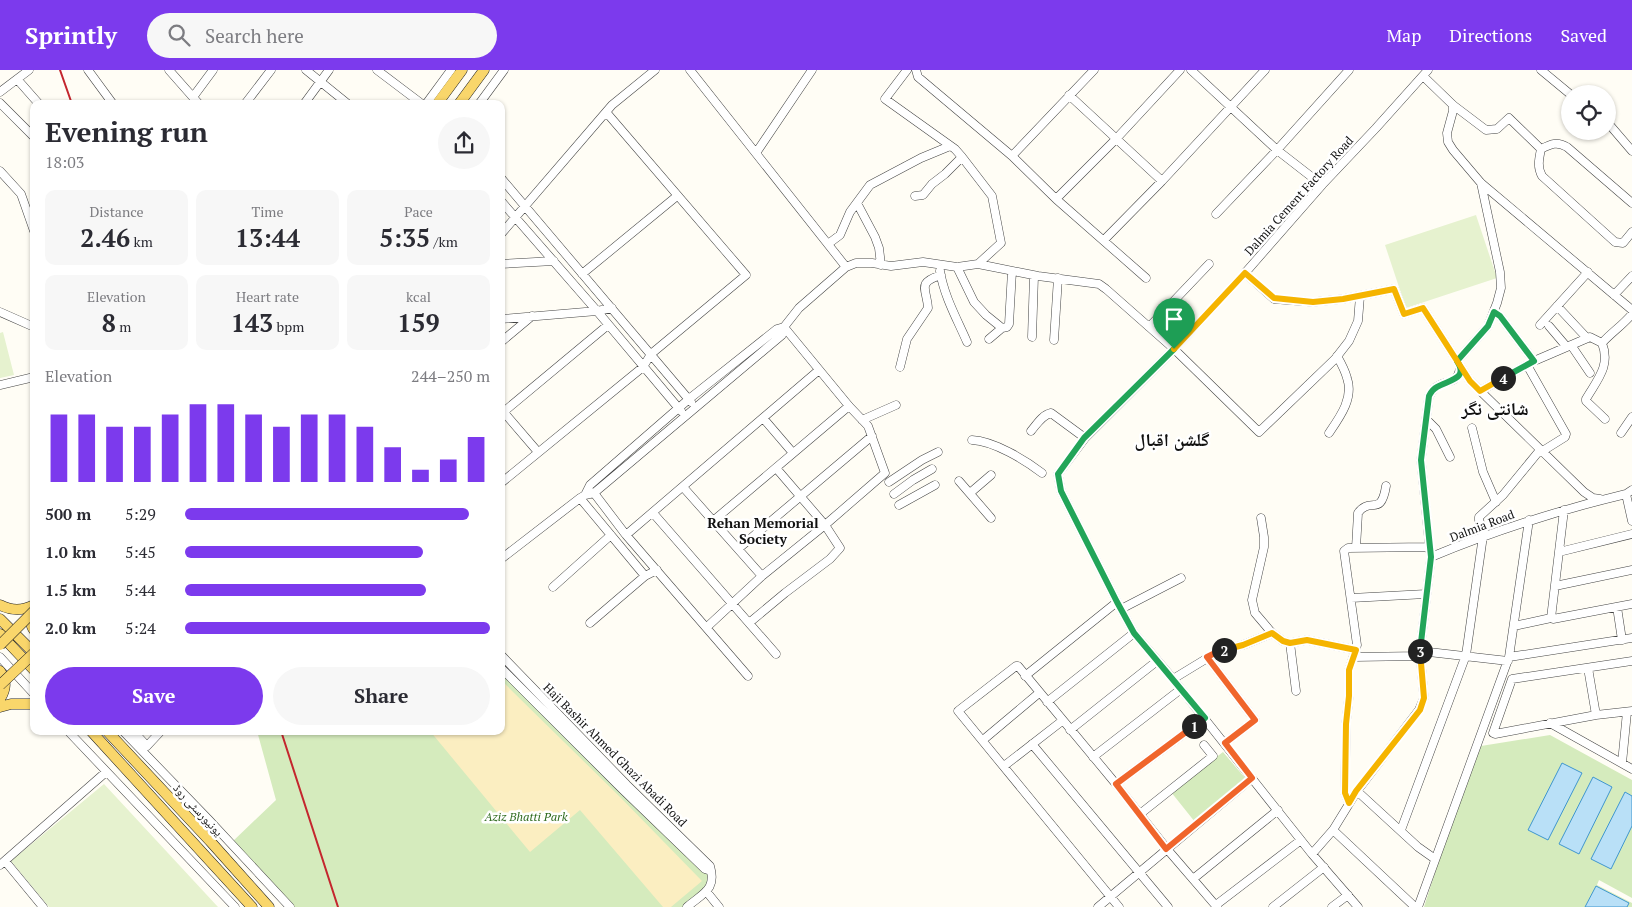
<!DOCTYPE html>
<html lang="en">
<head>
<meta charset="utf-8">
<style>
	:root { --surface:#fff; --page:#f7f7f7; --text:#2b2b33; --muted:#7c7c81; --accent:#7c3aed }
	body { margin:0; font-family:"PT Serif","Noto Naskh Arabic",serif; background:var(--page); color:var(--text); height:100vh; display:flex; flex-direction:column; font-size:19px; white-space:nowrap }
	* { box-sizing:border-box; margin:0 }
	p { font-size:16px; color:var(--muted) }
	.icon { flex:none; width:28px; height:28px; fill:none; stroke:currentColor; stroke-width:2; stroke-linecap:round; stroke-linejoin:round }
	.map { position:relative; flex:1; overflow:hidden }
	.panel { position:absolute; left:30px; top:30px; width:475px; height:635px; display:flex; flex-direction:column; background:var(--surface); border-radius:10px; box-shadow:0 1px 4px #0004 }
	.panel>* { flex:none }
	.tools { position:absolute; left:1561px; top:15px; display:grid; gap:10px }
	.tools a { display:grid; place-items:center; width:55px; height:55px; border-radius:50%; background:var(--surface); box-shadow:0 1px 4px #0004; font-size:25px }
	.pin { position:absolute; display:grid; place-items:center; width:42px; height:42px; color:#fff; margin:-51px -21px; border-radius:50% 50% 50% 0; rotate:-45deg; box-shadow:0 0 5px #0007 }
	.pin .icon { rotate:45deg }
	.km { position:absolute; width:25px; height:25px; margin:-12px; border-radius:50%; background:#222; color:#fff; font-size:14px; line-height:25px; text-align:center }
	.round { display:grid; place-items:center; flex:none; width:52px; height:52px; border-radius:26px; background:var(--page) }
	.head { display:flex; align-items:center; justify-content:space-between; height:85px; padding:0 15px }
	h1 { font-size:28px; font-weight:800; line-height:38px }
	.stats { display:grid; grid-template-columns:repeat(3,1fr); gap:8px; height:85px; padding:5px 15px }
	.stats div { display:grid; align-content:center; border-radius:10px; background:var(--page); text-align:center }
	.stats b { font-size:25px; font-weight:800 }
	.stats small { font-size:14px; font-weight:400 }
	.stats p { font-size:14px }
	.chart { height:140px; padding:10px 15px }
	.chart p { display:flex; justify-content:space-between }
	.chart svg { width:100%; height:90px; margin-top:5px; stroke:var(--accent); stroke-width:6 }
	.button { display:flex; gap:10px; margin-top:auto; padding:10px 15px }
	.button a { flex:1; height:58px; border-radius:30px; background:var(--accent); color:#fff; font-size:20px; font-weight:800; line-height:58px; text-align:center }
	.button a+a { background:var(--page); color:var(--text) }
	ul { padding:0 15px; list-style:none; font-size:16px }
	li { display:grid; grid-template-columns:80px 60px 1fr; align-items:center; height:38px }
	li i { height:12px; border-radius:6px; background:var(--accent) }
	header { display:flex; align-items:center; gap:30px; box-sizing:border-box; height:70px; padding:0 25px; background:var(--accent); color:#fff }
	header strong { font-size:24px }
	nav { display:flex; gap:28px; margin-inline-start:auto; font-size:18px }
	.search { width:350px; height:45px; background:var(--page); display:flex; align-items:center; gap:12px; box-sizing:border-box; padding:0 18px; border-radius:28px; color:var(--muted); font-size:19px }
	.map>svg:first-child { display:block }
	.green { fill:#d5ebbd }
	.sand { fill:#fbeec1 }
	.pitch { fill:#e6f2cf }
	.water { fill:#b9e0f7; stroke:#3f96cf }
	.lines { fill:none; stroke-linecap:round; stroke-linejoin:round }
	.minor-casing { stroke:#444; stroke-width:9 }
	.major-casing { stroke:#222; stroke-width:11 }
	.minor { stroke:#fff; stroke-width:8 }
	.major { stroke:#f9d66b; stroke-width:10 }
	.rail { stroke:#c4262e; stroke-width:2 }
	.major-bridge-casing { stroke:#222; stroke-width:11; stroke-linecap:butt }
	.major-bridge { stroke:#f9d66b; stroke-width:10 }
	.split-1-casing { stroke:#fff; stroke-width:10 }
	.split-2-casing { stroke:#fff; stroke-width:10 }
	.split-3-casing { stroke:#fff; stroke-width:10 }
	.split-4-casing { stroke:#fff; stroke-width:10 }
	.split-5-casing { stroke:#fff; stroke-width:10 }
	.split-1 { stroke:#22a559; stroke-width:6 }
	.split-2 { stroke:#f0652b; stroke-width:6 }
	.split-3 { stroke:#f5b400; stroke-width:6 }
	.split-4 { stroke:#22a559; stroke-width:6 }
	.split-5 { stroke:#f5b400; stroke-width:6 }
	.labels { text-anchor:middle; stroke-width:5; stroke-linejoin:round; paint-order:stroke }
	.street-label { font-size:12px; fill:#111; stroke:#fff }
	.park-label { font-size:12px; font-style:italic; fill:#2f6b1f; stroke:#fff }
	.neighbourhood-label { font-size:14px; font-weight:bold; fill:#111; stroke:#fff }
	.district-label { font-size:18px; font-weight:bold; fill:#111; stroke:#fff }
</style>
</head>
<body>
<header>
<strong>Sprintly</strong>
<div class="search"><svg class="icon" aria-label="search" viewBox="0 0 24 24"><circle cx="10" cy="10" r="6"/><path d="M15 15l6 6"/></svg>Search here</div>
<nav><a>Map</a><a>Directions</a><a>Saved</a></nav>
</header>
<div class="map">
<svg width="1632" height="837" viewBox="0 0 1632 837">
	<rect width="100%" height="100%" fill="#fffdf5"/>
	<path class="green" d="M501 601 712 805 706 821 686 837H289L231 773 276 730 257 661H501Z
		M1550 665 1632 710V828L1599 810 1597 815 1632 833V837H1424L1441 784 1481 676Z
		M1223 682 1246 709 1195 752 1171 722Z"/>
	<path class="sand" d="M501 610 620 727 702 811 671 837H663L580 740 530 782 430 661H501Z"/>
	<path class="pitch" d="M1476 145 1497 208 1406 238 1385 175Z
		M3 262 14 305 0 308V263Z
		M104 714 218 837H49L11 791Z"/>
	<path class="water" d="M1562 693 1582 703 1548 770 1528 760Z
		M1593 707 1612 717 1579 784 1559 774Z
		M1625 722 1632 726V756L1611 799 1591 789Z
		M1596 816 1629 833 1627 837H1585Z"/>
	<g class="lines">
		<defs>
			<path id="minor" d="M88 0 113 34
				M169 0 199 34
				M306 0 348 34
				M377 0 422 34
				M690 0 846 197
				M907 0 885 29 955 79 962 87 992 126 1001 173 978 194
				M916 0 918 7 1012 86 1056 129 1146 208
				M1191 0 1277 80 1322 115
				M1541 0 1570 24
				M1423 6 1453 35 1486 60 1497 59 1509 48 1541 79
				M17 9 39 34
				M0 22 29 0
				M1069 25 1162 111
				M193 27 213 0
				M0 33 34 67
				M245 34 271 0
				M304 34 329 0
				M426 34 451 0
				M479 34 504 0
				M1453 35V41L1447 63 1448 72 1453 80 1481 113 1632 240
				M1608 53 1632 81
				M756 83 812 0
				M1012 86 1094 0
				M0 101 21 124 34 161
				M501 108 691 332
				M915 126 923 125 932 114 945 104 962 87
				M1056 129 1116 69 1180 0
				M501 131 597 241 681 341
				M857 133 875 167 879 178 881 195
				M1632 133 1567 77C1557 71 1551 74 1541 79 1539 89 1537 97 1542 106L1615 172 1623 173 1632 162
				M1216 144 1277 80 1349 0
				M501 164 612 35 655 0
				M1104 170 1162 111 1265 0
				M828 174 840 165 850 142 870 115 921 88 950 76
				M501 194 554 191
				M957 197 974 232 986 245 1002 258 1007 257 1009 254 1012 201
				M940 201C944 226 957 249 967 272
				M1245 203 1274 229 1313 232 1343 229 1394 219 1404 244 1423 238 1470 311 1584 422 1593 428 1600 429
				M582 204 677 126
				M1614 225 1632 206
				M1557 236 1586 267
				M0 242 34 257
				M1494 242 1500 246 1534 291
				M501 249 597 241 612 238
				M1540 255 1588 202
				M1549 256 1566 276
				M1149 257 1209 194
				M1032 267 1034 206
				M989 269 1002 258
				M1054 270 1058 208
				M501 272 532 246
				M1602 273C1612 262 1623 255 1632 244
				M1571 275 1590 303
				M1457 291 1488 256 1497 233 1501 218 1500 202 1481 113
				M1527 295 1566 364 1565 367 1541 382
				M900 297 907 269 928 238C927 219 916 213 941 205
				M0 315 34 307
				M1480 321 1534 291 1590 267 1602 273C1611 296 1597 310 1586 329V331L1605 349
				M501 339 538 382
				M501 344 608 255
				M763 348 793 383
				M862 350 896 335
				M1427 350 1436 359 1450 387
				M1472 358 1483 402 1496 432
				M1031 361C1037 354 1042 345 1051 343L1085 368
				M1329 363C1340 347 1354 328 1347 308 1345 300 1341 293 1337 286
				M1621 363 1632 347
				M972 370C994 371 1025 390 1042 403
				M959 411 991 448
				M889 412 922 390 938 382
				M501 413 643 297 651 284 746 205 606 42
				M683 417 762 506
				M594 423 626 465 748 606
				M970 423 991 405
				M894 424 913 410 932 399
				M1626 424 1632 451
				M585 425 590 415 689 329 777 259 784 257 799 238 846 197 856 193H872L891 196 923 192 957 197 978 194 1038 206 1099 214 1106 219 1174 279 1259 362 1335 289 1349 271 1358 251 1360 226
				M580 428 645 506
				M899 435 935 415
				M653 443 776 584
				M1261 448 1264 467V477L1252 530 1255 543 1272 563
				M713 451 849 336
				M626 465 819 300
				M1485 465 1479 450V447L1503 425 1540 380
				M1356 478 1358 443C1370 426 1381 448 1386 416
				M738 479 872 366
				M1430 481 1421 390 1429 326C1431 324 1432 321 1434 319 1444 308 1459 317 1460 296
				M1559 482 1632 464
				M501 489 580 428 585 425 594 423 782 265 784 257
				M1555 516 1632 500
				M553 517 611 465
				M1351 528 1426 524
				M1617 537 1622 570
				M1121 539 1181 508
				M1551 548 1564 440
				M590 553 645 506 657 500
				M749 553 785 523 830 489 840 478 825 455 776 398
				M1514 556 1551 548 1553 549 1632 534
				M707 557 762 506 825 455 885 403 868 356 849 336 784 257
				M1290 573 1296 621
				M1420 581 1508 591
				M501 585 627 715 710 796C717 820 703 823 687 837
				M0 587 34 624
				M1207 587 1255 650 1225 673
				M1354 587 1420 586
				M1509 587 1632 568
				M1632 591 1512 609 1493 663 1495 664 1596 645 1632 641
				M501 598 622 719 705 799 711 801
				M1588 598 1596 645
				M1025 606 1117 532
				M1173 609 1219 581 1243 575 1270 564 1272 563 1283 571 1290 573 1307 570 1356 580
				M1047 632 1134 563
				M1550 653 1632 699
				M1070 660 1157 591
				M68 661 235 837
				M123 661 209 750 290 837
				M133 661 147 676 161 661
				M983 670 1039 623
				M1032 674 1168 837
				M1093 687 1181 619
				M1622 693 1627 642
				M1004 696 1062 651
				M1116 714 1205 648
				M1357 721 1418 777 1435 789
				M1349 733 1345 723 1346 654 1349 626V600L1357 575 1344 481 1348 478 1429 477
				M1140 744 1213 686 1204 675
				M1333 760 1415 837
				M1401 760 1466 585 1483 466
				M1312 784 1333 760 1357 721 1419 640 1424 628 1420 581 1431 487C1494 461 1559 440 1626 424L1632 420
				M5 791 43 837
				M0 795 106 702
				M1193 809 1278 740
				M706 821 719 837
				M1216 835 1301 770
				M1098 837 1252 708
				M1119 837 958 641 1016 596H1018L1116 714 1167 779 1217 837
				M1273 837 1324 797
				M1332 837 1348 825
				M1358 837 1312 784 1173 609 1134 563 1117 532 1061 421 1058 404 1085 368 1174 279 1245 203 1322 115 1376 58 1428 0
				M1418 837 1509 587 1529 450"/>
			<path id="major" d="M437 34 462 0
				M459 34 484 0
				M0 535C12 541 22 541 34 535
				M34 538C32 546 29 554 34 560
				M0 549 34 583
				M0 564 34 600
				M0 601C7 611 6 619 0 629
				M0 637 11 634H34
				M91 661 252 837
				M107 661 210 771 269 837"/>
		</defs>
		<use href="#minor" class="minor-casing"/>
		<use href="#major" class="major-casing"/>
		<use href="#minor" class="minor"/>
		<use href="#major" class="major"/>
		<path class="rail" d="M60 0 72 34
			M281 661 338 837"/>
		<defs>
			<path id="major-bridge" d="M0 575 34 541
				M0 615 34 583"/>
		</defs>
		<use href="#major-bridge" class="major-bridge-casing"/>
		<use href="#major-bridge" class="major-bridge"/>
	</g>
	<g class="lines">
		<defs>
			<path id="split-1" d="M1174 279 1084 368 1058 404 1061 421 1117 532 1134 563 1205 648 1194 656"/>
			<path id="split-2" d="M1194 656 1116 714 1166 779 1252 708 1225 673 1255 650 1207 587 1219 581 1224 580"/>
			<path id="split-3" d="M1224 580 1243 575 1272 563 1283 571 1290 573 1307 570 1356 580 1349 600V626L1346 654 1345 723 1349 733 1356 721 1420 640 1424 628 1420 581"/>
			<path id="split-4" d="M1420 581 1431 487 1421 390 1429 326C1431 322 1433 319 1437 317 1449 310 1469 309 1457 291L1488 256 1494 242 1500 246 1534 291 1503 308"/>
			<path id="split-5" d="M1174 279 1245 203 1274 228 1313 232 1343 229 1394 219 1404 244 1423 238 1470 311 1480 321 1503 308"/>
		</defs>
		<use href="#split-1" class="split-1-casing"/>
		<use href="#split-2" class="split-2-casing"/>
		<use href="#split-3" class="split-3-casing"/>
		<use href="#split-4" class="split-4-casing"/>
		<use href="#split-5" class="split-5-casing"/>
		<use href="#split-1" class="split-1"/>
		<use href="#split-2" class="split-2"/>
		<use href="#split-3" class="split-3"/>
		<use href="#split-4" class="split-4"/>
		<use href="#split-5" class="split-5"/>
	</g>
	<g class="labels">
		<g class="street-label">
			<text transform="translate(1299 126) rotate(-48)" y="4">Dalmia Cement Factory Road</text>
			<text transform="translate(1482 456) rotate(-21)" y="4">Dalmia Road</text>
			<text transform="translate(615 685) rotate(45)" y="4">Haji Bashir Ahmed Ghazi Abadi Road</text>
			<text transform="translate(198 740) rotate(47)" y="4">یونیورسٹی روڈ</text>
		</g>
		<g class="park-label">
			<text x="526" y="751">Aziz Bhatti Park</text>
		</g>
		<g class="neighbourhood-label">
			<text x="763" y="458">Rehan Memorial<tspan x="763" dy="16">Society</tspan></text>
		</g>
		<g class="district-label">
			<text x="1495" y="345">شانتی نگر</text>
			<text x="1172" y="376">گلشن اقبال</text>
		</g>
	</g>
</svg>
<div class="tools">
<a><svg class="icon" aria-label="locate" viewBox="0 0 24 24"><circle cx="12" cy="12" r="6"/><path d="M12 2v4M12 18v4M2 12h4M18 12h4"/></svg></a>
</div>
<div class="pin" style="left:1174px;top:279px;background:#1e9e55"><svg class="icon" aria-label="arrive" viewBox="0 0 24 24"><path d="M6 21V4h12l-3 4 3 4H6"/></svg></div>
<b class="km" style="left:1194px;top:656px">1</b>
<b class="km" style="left:1224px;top:580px">2</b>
<b class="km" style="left:1420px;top:581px">3</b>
<b class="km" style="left:1503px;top:308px">4</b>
<section class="panel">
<div class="head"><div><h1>Evening run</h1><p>18:03</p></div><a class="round"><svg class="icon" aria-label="share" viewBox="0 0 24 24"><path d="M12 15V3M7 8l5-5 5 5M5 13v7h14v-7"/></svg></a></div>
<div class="stats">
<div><p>Distance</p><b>2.46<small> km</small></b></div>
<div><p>Time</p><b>13:44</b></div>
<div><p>Pace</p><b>5:35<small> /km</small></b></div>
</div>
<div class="stats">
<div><p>Elevation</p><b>8<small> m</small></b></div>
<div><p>Heart rate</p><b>143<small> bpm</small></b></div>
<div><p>kcal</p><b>159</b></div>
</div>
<div class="chart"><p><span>Elevation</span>244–250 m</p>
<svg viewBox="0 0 160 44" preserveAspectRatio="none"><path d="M5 44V11M15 44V11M25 44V17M35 44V17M45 44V11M55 44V6M65 44V6M75 44V11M85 44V17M95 44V11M105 44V11M115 44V17M125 44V27M135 44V38M145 44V33M155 44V22"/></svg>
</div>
<ul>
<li><b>500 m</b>5:29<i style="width:93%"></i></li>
<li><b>1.0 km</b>5:45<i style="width:78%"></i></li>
<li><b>1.5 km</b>5:44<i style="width:79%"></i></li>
<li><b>2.0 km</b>5:24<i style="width:100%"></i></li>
</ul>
<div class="button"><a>Save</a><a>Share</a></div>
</section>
</div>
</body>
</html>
